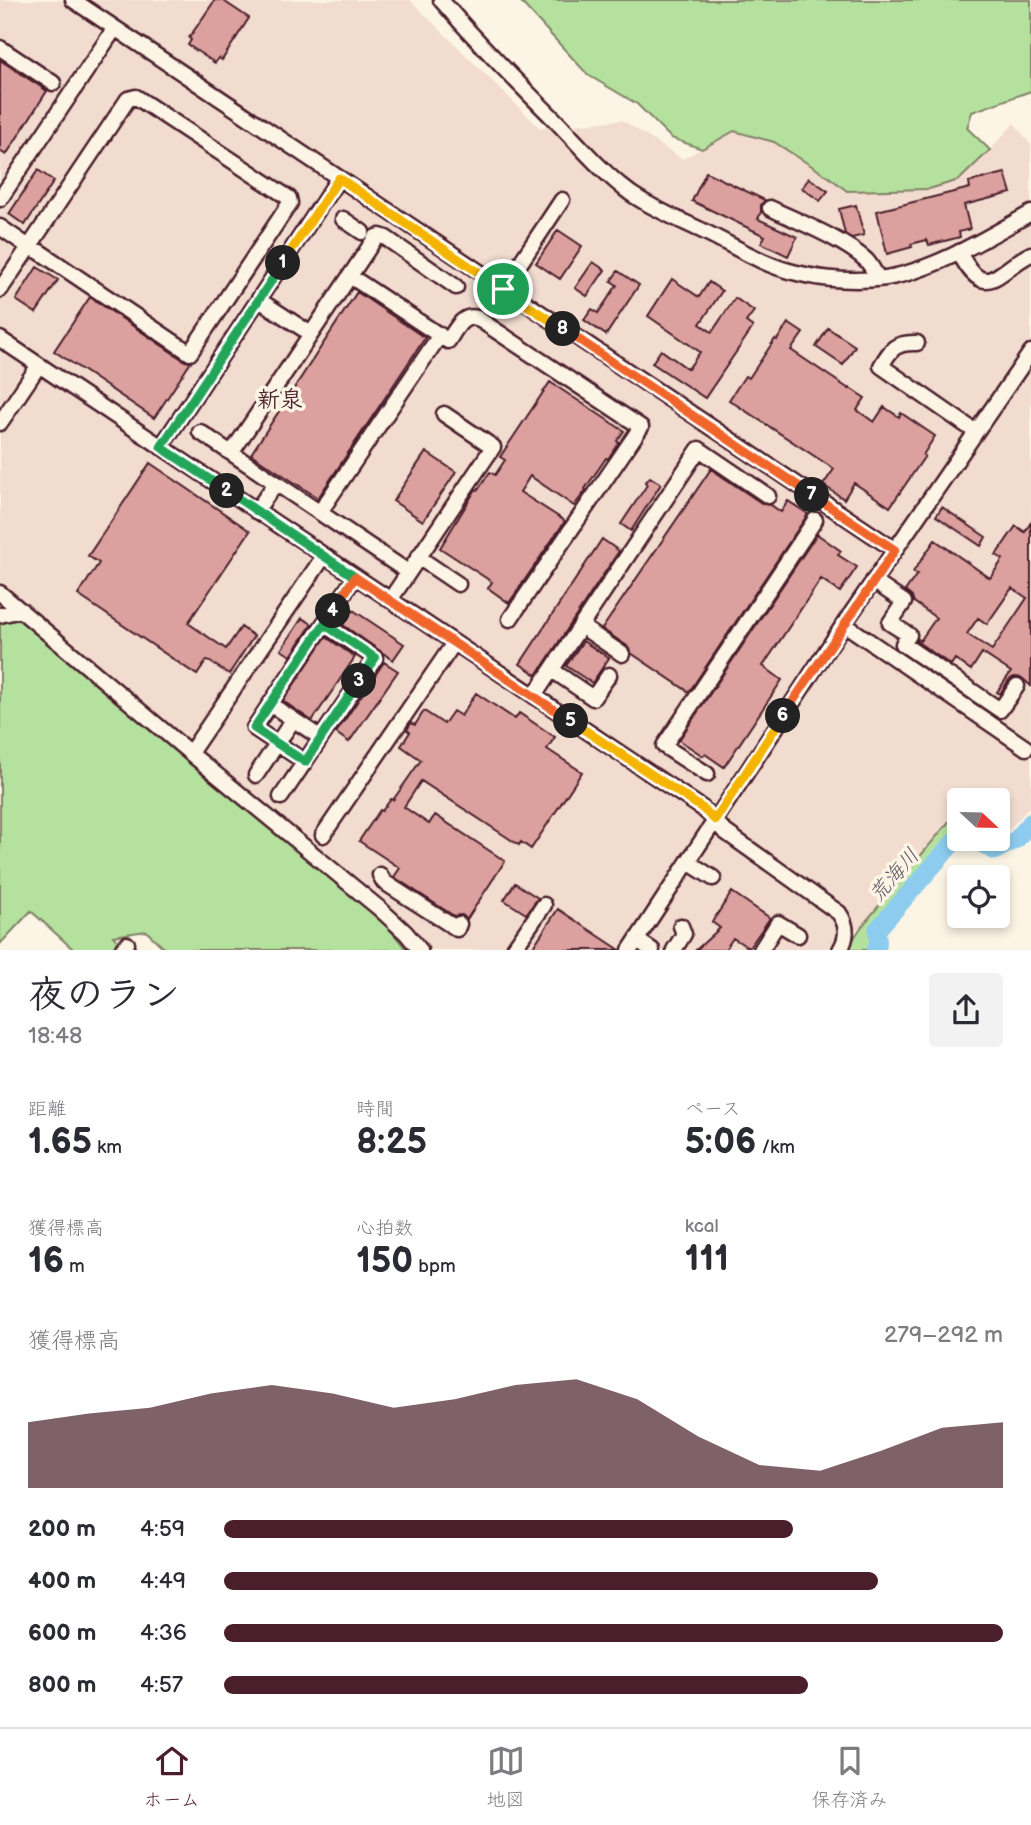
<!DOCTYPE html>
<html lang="ja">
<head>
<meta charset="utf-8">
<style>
	:root { --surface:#fff; --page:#f2f2f3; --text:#2b2b33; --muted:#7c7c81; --line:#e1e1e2; --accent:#4a1f2b }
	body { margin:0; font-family:"Balsamiq Sans","Klee One",sans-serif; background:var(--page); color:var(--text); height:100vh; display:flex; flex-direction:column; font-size:26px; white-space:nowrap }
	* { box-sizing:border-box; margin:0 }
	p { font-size:23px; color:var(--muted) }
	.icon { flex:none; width:38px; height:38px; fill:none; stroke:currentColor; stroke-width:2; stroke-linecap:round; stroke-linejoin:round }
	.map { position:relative; height:950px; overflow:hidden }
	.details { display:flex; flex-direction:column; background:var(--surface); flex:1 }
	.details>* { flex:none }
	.needle { width:46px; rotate:112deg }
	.controls { position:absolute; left:947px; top:788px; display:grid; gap:14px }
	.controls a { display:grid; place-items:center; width:63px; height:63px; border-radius:7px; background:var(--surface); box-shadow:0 4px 10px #0003; font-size:35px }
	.pin { position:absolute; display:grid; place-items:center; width:60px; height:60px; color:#fff; margin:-30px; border:4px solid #fff; border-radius:50%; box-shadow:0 2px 7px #0007 }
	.km { position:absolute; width:35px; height:35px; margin:-18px; border-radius:50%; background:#222; color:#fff; font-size:19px; line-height:35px; text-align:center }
	.round { display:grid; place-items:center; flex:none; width:74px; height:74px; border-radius:7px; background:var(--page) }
	.summary { display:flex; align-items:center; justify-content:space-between; height:119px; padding:0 28px }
	h1 { font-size:38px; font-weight:700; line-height:52px }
	.figures { display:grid; grid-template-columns:repeat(3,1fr); gap:10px; height:119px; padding:7px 28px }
	.figures div { display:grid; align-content:center }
	.figures b { font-size:35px; font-weight:700 }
	.figures small { font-size:19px; font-weight:400 }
	.figures p { font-size:19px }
	.chart { height:196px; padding:14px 28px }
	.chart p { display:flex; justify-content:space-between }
	.chart svg { width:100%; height:126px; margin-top:7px; fill:var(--accent); opacity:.7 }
	ul { padding:0 28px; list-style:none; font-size:23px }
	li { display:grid; grid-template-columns:112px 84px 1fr; align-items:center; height:52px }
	li i { height:18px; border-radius:9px; background:var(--accent) }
	.menu { display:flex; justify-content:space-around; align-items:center; height:98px; border-top:2px solid var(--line); background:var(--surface); font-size:19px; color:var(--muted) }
	.menu a { display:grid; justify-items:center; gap:4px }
	.menu .selected { color:var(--accent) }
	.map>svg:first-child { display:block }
	.built { fill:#f2dcd0 }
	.green { fill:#b5e19f; stroke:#808065; stroke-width:2 }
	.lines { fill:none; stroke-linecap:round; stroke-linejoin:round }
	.river { stroke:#8dccee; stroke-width:18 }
	.building { fill:#dca19f; stroke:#4a1f2b; stroke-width:2; fill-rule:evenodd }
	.minor-casing { stroke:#4a1f2b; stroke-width:19 }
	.minor { stroke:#fcf5e5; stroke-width:14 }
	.split-1-casing { stroke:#fff; stroke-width:14 }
	.split-2-casing { stroke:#fff; stroke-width:14 }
	.split-3-casing { stroke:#fff; stroke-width:14 }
	.split-4-casing { stroke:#fff; stroke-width:14 }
	.split-5-casing { stroke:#fff; stroke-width:14 }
	.split-6-casing { stroke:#fff; stroke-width:14 }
	.split-7-casing { stroke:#fff; stroke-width:14 }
	.split-8-casing { stroke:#fff; stroke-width:14 }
	.split-9-casing { stroke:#fff; stroke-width:14 }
	.split-1 { stroke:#f5b400; stroke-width:9 }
	.split-2 { stroke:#22a559; stroke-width:9 }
	.split-3 { stroke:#22a559; stroke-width:9 }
	.split-4 { stroke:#22a559; stroke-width:9 }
	.split-5 { stroke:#f0652b; stroke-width:9 }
	.split-6 { stroke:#f5b400; stroke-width:9 }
	.split-7 { stroke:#f0652b; stroke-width:9 }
	.split-8 { stroke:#f0652b; stroke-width:9 }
	.split-9 { stroke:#f5b400; stroke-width:9 }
	.labels { text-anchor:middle; stroke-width:7; stroke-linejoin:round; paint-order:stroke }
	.water-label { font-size:21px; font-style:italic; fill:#5e5366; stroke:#fcf5e5 }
	.quarter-label { font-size:23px; font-weight:bold; fill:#4a1f2b; stroke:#fcf5e5 }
</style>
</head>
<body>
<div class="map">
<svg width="1031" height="950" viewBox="0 0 1031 950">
	<rect width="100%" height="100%" fill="#fcf5e5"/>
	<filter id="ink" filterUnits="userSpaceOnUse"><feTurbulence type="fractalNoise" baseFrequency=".0143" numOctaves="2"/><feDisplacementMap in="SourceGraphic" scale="14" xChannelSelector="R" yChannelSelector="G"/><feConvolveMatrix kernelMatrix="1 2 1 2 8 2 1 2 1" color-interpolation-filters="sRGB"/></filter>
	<g filter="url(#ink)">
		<path class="built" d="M0 0H410L540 128 622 120 682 159 734 131 774 142 829 177 847 191 875 189 990 150 1014 123 1031 145V805L1000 840 997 838 998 800H959V815L956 813 862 926 824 950H407L387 926 0 601Z"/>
		<path class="green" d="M519 0H1031V91L972 112 967 128 990 150 959 180 929 189 847 191 829 177 774 142 734 131 702 149 671 138 637 104 588 75Z
			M19 614 387 926 407 950H166L146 931 113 936 121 945 117 950H74L31 911 0 944V622L12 619Z
			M956 813 959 815V830L873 929 874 945 870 950H846L862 926Z"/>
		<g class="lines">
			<path class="river" d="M971 838 995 851 1017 839 1031 822
				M875 950 878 945 877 930 959 836"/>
		</g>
		<path class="building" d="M215 0H222L249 18 222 60 219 58 215 63 188 45 191 40 189 38Z
			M0 60 47 91 6 155 0 151Z
			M38 170 54 181 25 225 9 214Z
			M706 172 765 200 761 205V212L758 219 797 237 788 256 761 243 765 236 692 201Z
			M1005 173 1011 193 964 205 970 229 959 232 960 237 929 245 927 240 911 244 912 247 887 254 877 211 970 188 969 182Z
			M809 178 828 191 820 201 802 188Z
			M856 205 864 235 852 238 845 234 839 209Z
			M558 230 582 246 560 279 536 263Z
			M593 262 605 270 587 296 575 288Z
			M37 267 58 280 36 313 16 300Z
			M618 271 639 285 606 335 584 320 592 309 598 313 617 285 611 281Z
			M672 279 699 297 709 282 722 291 700 324 712 332 735 298 754 311 746 322 753 327 705 398 652 363 661 350 688 369 700 352 648 316Z
			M357 292 425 338 318 498 251 454Z
			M90 297 185 361 191 362 154 418 54 351Z
			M788 323 803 333 791 350 849 389 850 388 865 398 857 410 874 422 884 407 899 417 901 413 935 436 923 455 925 456 890 507 854 483 844 499 823 485 834 469 729 400 745 376 749 378 775 339 777 340Z
			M828 328 855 346 843 365 816 347Z
			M550 382 624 431 617 441 619 442 608 459 606 458 585 489 586 490 574 506 530 476 520 492 565 521 509 603 488 588 492 582 440 548 476 489 478 490 490 472 495 475 505 460 500 457Z
			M426 452 456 472 423 521 393 501Z
			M150 463 250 531 188 623 226 649 241 627 254 636 229 674 207 660 197 675 78 595 99 563 88 556Z
			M711 469 763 504 771 505 781 512 788 501 808 514 689 692 631 653 627 646 602 629Z
			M650 477 661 484 631 531 621 524 647 485 645 483Z
			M942 507 986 537 981 546 936 516Z
			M1031 522V686L1022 678 1014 677 1009 680 1000 694 997 692 1011 672 982 653 971 670 955 659 951 665 916 641 918 639 920 641 936 618 914 602 912 597 905 591 917 574 913 572 935 540 990 578 1003 559 996 555 1016 526 1025 532ZM1012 588 1027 598 992 650 967 634 978 618 987 624Z
			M817 534 841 551 838 555 857 567 840 592 821 579 763 666 782 680 724 767 705 754 703 756 679 740Z
			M602 539 619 551 537 675 520 664Z
			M353 610 404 644 393 660 343 625Z
			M302 618 312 624 291 656 281 650Z
			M326 637 355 657 312 721 283 701Z
			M583 641 609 658 592 683 566 666Z
			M384 662 398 671 349 742 336 733Z
			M476 693 515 719 519 713 555 737 547 749 582 772 531 849 521 842 519 845 421 781 404 807 429 824 435 815 505 861 467 919 462 915 454 916 394 877 400 868 359 841 380 810 382 811 391 799 393 800 421 760 401 746 410 732 407 730 411 723 415 725 424 711 444 724 453 711 461 716Z
			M515 883 538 898 526 914 504 900Z
			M732 892 770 918 749 948 733 938 725 950H696L720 928 712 922Z
			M558 909 620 950H531Z"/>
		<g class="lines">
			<defs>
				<path id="minor" d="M73 0 895 550
					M441 0C478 43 518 83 558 123 581 147 603 173 630 193 653 209 680 220 705 232 734 246 765 266 797 273 824 280 858 282 886 278 935 270 988 237 1031 213
					M0 48 53 83
					M0 199 115 28
					M770 208C797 221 845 240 866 260 871 265 874 272 878 278
					M343 219 362 232
					M0 227 29 247 40 252 190 353 290 203 289 198 136 97 128 99 29 247 0 290
					M959 252C986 304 996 271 1031 254
					M350 276 448 341C456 329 462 314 477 318L641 427 510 619
					M503 289 562 200
					M259 300 311 334
					M0 339 702 808 715 820 724 831 839 913C848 926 848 937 840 950
					M917 343C895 342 891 349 881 366L976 432
					M0 423 39 365
					M200 432 408 572
					M161 447 339 178
					M232 452 376 237 380 236 386 238 456 287
					M256 511 276 483
					M320 512 440 335
					M418 557 458 584
					M873 581 904 602 890 623 909 635 903 644 1000 710 1017 686
					M0 593 190 753 380 909 406 933 420 950
					M390 600 493 447 444 414
					M0 615 21 610
					M844 624 1026 748
					M581 626 622 654
					M552 670 593 698 609 675
					M534 696 699 449 768 496
					M270 704 321 738
					M190 753 324 556
					M305 762 254 728 355 577
					M707 774 664 746 815 520
					M256 775 293 720
					M281 797 375 658 324 624
					M323 835 454 643
					M688 862 713 878
					M380 875 384 882 457 929 459 924
					M637 940 652 950
					M122 950 127 944
					M513 950 544 905
					M630 950 844 624 1031 352
					M674 950 684 934 681 926
					M761 950 778 923 798 935"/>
			</defs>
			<use href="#minor" class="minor-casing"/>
			<use href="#minor" class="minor"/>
		</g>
	</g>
	<g class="lines" filter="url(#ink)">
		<defs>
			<path id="split-1" d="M283 263 339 178 503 289"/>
			<path id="split-2" d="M227 491 161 447 283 263"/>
			<path id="split-3" d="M227 491 355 577 324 624 375 658 359 681"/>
			<path id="split-4" d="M333 611 254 728 305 762 359 681"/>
			<path id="split-5" d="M333 611 355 577 571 721"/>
			<path id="split-6" d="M571 721 702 808 715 820 783 716"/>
			<path id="split-7" d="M783 716 895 550 812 495"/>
			<path id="split-8" d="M563 329 812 495"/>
			<path id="split-9" d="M503 289 563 329"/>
		</defs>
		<use href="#split-1" class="split-1-casing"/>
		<use href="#split-2" class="split-2-casing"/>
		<use href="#split-3" class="split-3-casing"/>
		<use href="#split-4" class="split-4-casing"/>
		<use href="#split-5" class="split-5-casing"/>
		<use href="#split-6" class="split-6-casing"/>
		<use href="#split-7" class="split-7-casing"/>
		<use href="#split-8" class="split-8-casing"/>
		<use href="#split-9" class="split-9-casing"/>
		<use href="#split-1" class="split-1"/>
		<use href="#split-2" class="split-2"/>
		<use href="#split-3" class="split-3"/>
		<use href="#split-4" class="split-4"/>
		<use href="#split-5" class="split-5"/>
		<use href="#split-6" class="split-6"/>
		<use href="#split-7" class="split-7"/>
		<use href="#split-8" class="split-8"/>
		<use href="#split-9" class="split-9"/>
	</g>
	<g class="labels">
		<g class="water-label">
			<text transform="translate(894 875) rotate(-49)" y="7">荒海川</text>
		</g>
		<g class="quarter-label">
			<text x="280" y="407">新泉</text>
		</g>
	</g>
</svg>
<div class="controls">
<a><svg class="needle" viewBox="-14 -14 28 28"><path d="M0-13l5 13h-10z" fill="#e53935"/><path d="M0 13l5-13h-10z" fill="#7c7c81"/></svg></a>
<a><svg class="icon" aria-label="locate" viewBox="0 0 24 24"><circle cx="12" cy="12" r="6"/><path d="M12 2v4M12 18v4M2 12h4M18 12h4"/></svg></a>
</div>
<div class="pin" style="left:503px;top:289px;background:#1e9e55"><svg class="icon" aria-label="arrive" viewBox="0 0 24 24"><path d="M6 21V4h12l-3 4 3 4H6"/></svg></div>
<b class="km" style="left:283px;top:263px">1</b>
<b class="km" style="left:227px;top:491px">2</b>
<b class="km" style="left:359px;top:681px">3</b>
<b class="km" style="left:333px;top:611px">4</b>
<b class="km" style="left:571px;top:721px">5</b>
<b class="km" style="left:783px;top:716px">6</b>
<b class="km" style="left:812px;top:495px">7</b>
<b class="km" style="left:563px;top:329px">8</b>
</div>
<section class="details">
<div class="summary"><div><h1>夜のラン</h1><p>18:48</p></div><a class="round"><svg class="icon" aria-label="share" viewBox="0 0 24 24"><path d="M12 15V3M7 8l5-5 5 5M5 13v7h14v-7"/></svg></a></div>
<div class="figures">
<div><p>距離</p><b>1.65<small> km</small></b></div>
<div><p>時間</p><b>8:25</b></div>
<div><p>ペース</p><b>5:06<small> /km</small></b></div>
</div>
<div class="figures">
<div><p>獲得標高</p><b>16<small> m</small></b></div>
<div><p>心拍数</p><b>150<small> bpm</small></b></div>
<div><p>kcal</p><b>111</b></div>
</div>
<div class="chart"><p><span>獲得標高</span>279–292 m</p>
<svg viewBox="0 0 160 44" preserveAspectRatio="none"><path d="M0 44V21L10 18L20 16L30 11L40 8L50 11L60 16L70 13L80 8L90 6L100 13L110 26L120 36L130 38L140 31L150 23L160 21V44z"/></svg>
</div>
<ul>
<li><b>200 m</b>4:59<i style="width:73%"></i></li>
<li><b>400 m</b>4:49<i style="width:84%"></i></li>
<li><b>600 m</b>4:36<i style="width:100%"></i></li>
<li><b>800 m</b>4:57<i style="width:75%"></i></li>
</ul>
</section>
<nav class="menu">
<a class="selected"><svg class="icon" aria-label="home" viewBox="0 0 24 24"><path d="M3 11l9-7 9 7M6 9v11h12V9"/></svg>ホーム</a>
<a><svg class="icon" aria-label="map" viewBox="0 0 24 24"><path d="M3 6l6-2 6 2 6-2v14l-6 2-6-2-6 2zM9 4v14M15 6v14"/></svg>地図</a>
<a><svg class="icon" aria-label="saved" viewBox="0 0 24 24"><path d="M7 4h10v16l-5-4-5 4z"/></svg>保存済み</a>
</nav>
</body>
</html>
